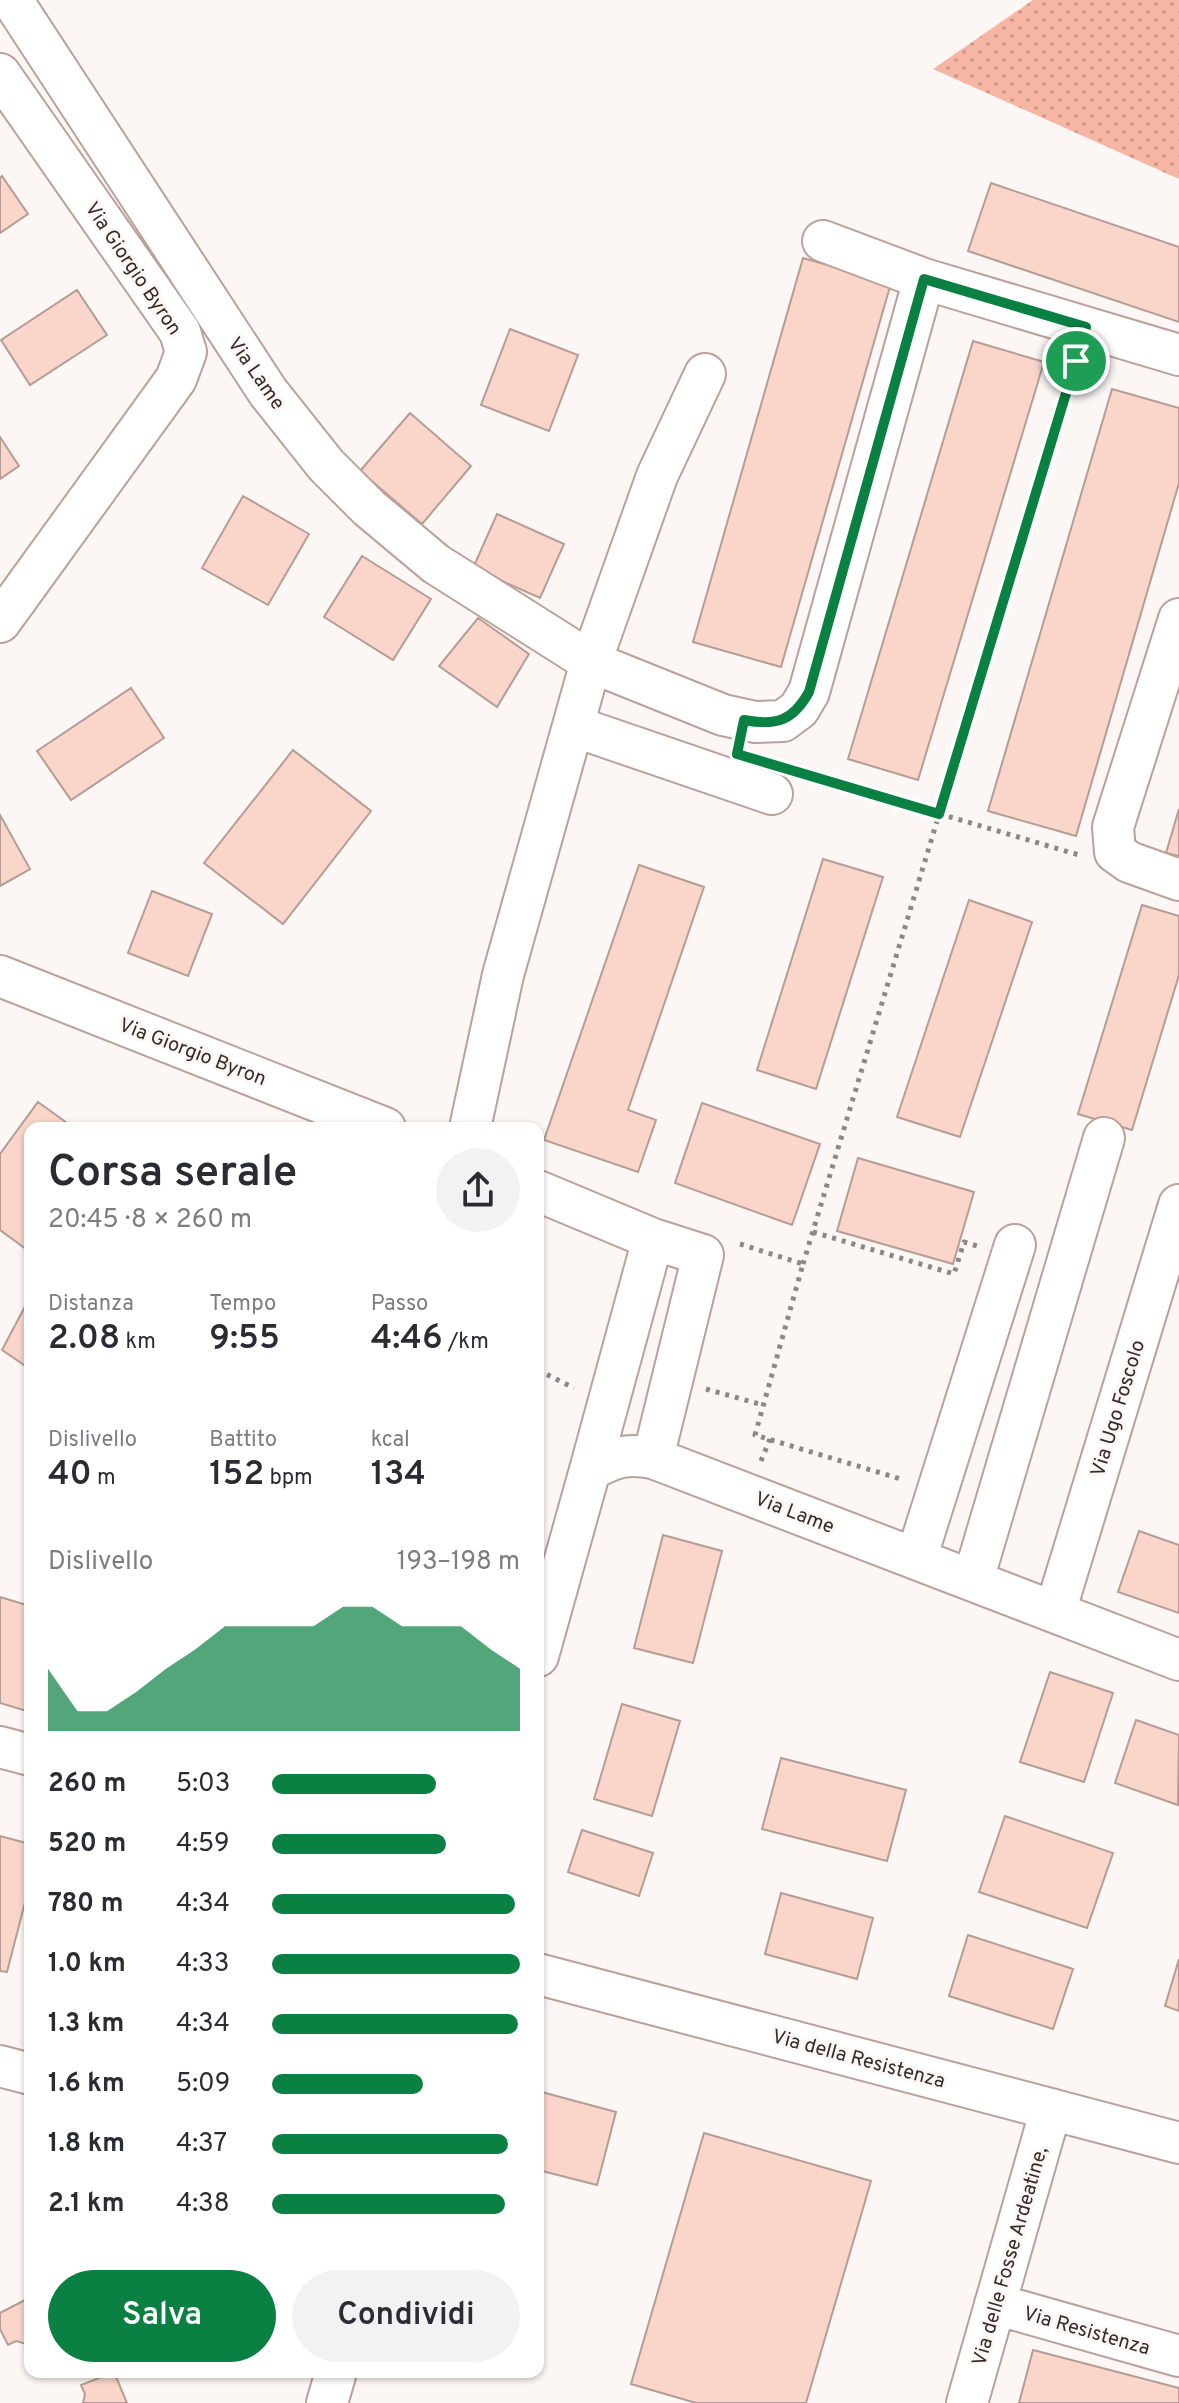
<!DOCTYPE html>
<html lang="it">
<head>
<meta charset="utf-8">
<style>
	:root { --surface:#fff; --page:#f2f2f3; --text:#2b2b33; --muted:#7c7c81; --accent:#0b8043 }
	body { margin:0; font-family:Overpass,sans-serif; background:var(--page); color:var(--text); height:100vh; display:flex; flex-direction:column; font-size:30px; white-space:nowrap }
	* { box-sizing:border-box; margin:0 }
	p { font-size:26px; color:var(--muted) }
	.icon { flex:none; width:44px; height:44px; fill:none; stroke:currentColor; stroke-width:2; stroke-linecap:round; stroke-linejoin:round }
	.map { position:relative; flex:1; overflow:hidden }
	.panel { position:absolute; left:24px; top:1122px; width:520px; height:1256px; display:flex; flex-direction:column; background:var(--surface); border-radius:16px; box-shadow:0 2px 6px #0004 }
	.panel>* { flex:none }
	.pin { position:absolute; display:grid; place-items:center; width:68px; height:68px; color:#fff; margin:-34px; border:4px solid #fff; border-radius:50%; box-shadow:0 2px 8px #0007 }
	.round { display:grid; place-items:center; flex:none; width:84px; height:84px; border-radius:42px; background:var(--page) }
	.headline { display:flex; align-items:center; justify-content:space-between; height:136px; padding:0 24px }
	h1 { font-size:44px; font-weight:600; line-height:60px }
	.stats { display:grid; grid-template-columns:repeat(3,1fr); gap:12px; height:136px; padding:8px 24px }
	.stats div { display:grid; align-content:center }
	.stats b { font-size:34px; font-weight:600 }
	.stats small { font-size:22px; font-weight:400 }
	.stats p { font-size:22px }
	.chart { height:224px; padding:16px 24px }
	.chart p { display:flex; justify-content:space-between }
	.chart svg { width:100%; height:144px; margin-top:8px; fill:var(--accent); opacity:.7 }
	.cta { display:flex; gap:16px; margin-top:auto; padding:16px 24px }
	.cta a { flex:1; height:92px; border-radius:48px; background:var(--accent); color:#fff; font-size:32px; font-weight:600; line-height:92px; text-align:center }
	.cta a+a { background:var(--page); color:var(--text) }
	ul { padding:0 24px; list-style:none; font-size:26px }
	li { display:grid; grid-template-columns:128px 96px 1fr; align-items:center; height:60px }
	li i { height:20px; border-radius:10px; background:var(--accent) }
	.map>svg:first-child { display:block }
	.green { fill:url(#green-dots) }
	.building { fill:#f9d5ca; stroke:#b59d95; stroke-width:2 }
	.lines { fill:none; stroke-linecap:round; stroke-linejoin:round }
	.minor-casing { stroke:#baa19a; stroke-width:44 }
	.path { stroke:#8f8785; stroke-width:5; stroke-dasharray:4 6; stroke-linecap:butt }
	.minor { stroke:#fff; stroke-width:40 }
	.route-casing { stroke:#fff; stroke-width:16 }
	.route { stroke:#0b8043; stroke-width:10 }
	.labels { text-anchor:middle; stroke-width:6; stroke-linejoin:round; paint-order:stroke }
	.street-label { font-size:20px; fill:#352b28; stroke:#fcf6f5 }
</style>
</head>
<body>
<div class="map">
<svg width="1179" height="2403" viewBox="0 0 1179 2403">
	<defs>
		<pattern id="green-dots" width="8" height="8" patternUnits="userSpaceOnUse" patternTransform="scale(2)"><rect width="8" height="8" fill="#f6b6a3"/><path d="M2 2h.1M6 6h.1" fill="none" stroke="#c89485" stroke-width="1.8" stroke-linecap="round"/></pattern>
	</defs>
	<rect width="100%" height="100%" fill="#fcf6f5"/>
	<path class="green" d="M1033 0H1179V179L933 69Z"/>
	<path class="building" d="M2 176 28 214 0 233V178Z
		M991 183 1179 247V322L968 251Z
		M803 258 891 283 781 667 693 642Z
		M77 290 107 335 30 385 1 340Z
		M510 329 578 355 549 431 481 405Z
		M973 341 1044 362 918 780 848 759Z
		M1112 389 1179 408V483L1076 836 988 811Z
		M410 413 471 466 422 524 360 471Z
		M0 437 19 466 0 479Z
		M243 496 309 534 268 605 202 568Z
		M497 514 564 544 540 598 473 568Z
		M362 556 431 599 393 660 324 617Z
		M478 618 529 654 497 707 439 666Z
		M131 688 164 738 71 800 37 751Z
		M293 750 371 811 283 924 204 863Z
		M1179 809V856L1166 853Z
		M0 815 30 869 0 886Z
		M823 859 883 877 816 1089 757 1070Z
		M639 865 704 887 628 1110 656 1120 638 1172 544 1140Z
		M152 891 212 914 188 976 128 953Z
		M969 900 1032 922 960 1137 897 1117Z
		M1142 905 1179 916V975L1132 1130 1078 1114Z
		M38 1102 74 1128H30V1252L0 1230V1154Z
		M702 1103 820 1144 792 1225 675 1183Z
		M858 1158 974 1192 953 1264 837 1231Z
		M30 1297V1369L2 1350Z
		M1139 1531 1179 1545V1613L1118 1592Z
		M663 1535 722 1551 693 1663 634 1648Z
		M0 1597 30 1606V1712L0 1703Z
		M1050 1672 1113 1693 1084 1782 1020 1762Z
		M622 1704 680 1721 652 1816 594 1799Z
		M1136 1720 1179 1735 1178 1805 1115 1783Z
		M781 1758 906 1790 887 1861 762 1829Z
		M1005 1816 1113 1853 1087 1928 979 1892Z
		M582 1830 653 1853 639 1896 568 1872Z
		M0 1836 30 1844V1883L7 1972 0 1971Z
		M781 1893 873 1918 857 1979 765 1954Z
		M968 1935 1073 1969 1053 2029 949 1996Z
		M1179 1959V2011L1165 2006Z
		M538 2091 616 2112 597 2185 538 2170Z
		M704 2133 871 2181 806 2403H696L631 2384Z
		M29 2298 30 2345 16 2341 8 2345 0 2329V2313Z
		M1033 2350 1179 2388V2403H1019Z
		M114 2372 127 2403H83L85 2394 81 2385Z"/>
	<g class="lines">
		<defs>
			<path id="minor" d="M12 0 268 392 326 465 369 508 436 564 591 662 723 715 755 722 783 721 799 709 809 692 924 279
				M0 74 180 332 186 352 176 379 0 622
				M823 241 924 279 1179 355
				M1179 619 1113 827 1115 852 1129 862 1179 880
				M573 726 772 794
				M0 976 385 1128
				M470 1128 503 975 591 662 657 476 705 374
				M538 1191 653 1239 703 1255 653 1458
				M590 1470 653 1239
				M916 1559 1015 1245
				M973 1580 1104 1138
				M1055 1612 1179 1205
				M538 1656 590 1470C615 1457 626 1453 653 1458L1179 1660
				M0 1747 30 1755
				M538 1974 1179 2143
				M0 2066 30 2074
				M995 2304 1179 2356
				M327 2403 336 2372
				M967 2403 1051 2109"/>
		</defs>
		<use href="#minor" class="minor-casing"/>
		<path class="path" d="M805 774 1079 855
			M813 1232 954 1274 964 1242 977 1246
			M740 1244 803 1264 755 1435 904 1480
			M803 1264 1076 362
			M538 1370 574 1388
			M706 1389 763 1405
			M761 1461 770 1439"/>
		<use href="#minor" class="minor"/>
	</g>
	<g class="lines">
		<defs>
			<path id="route" d="M924 279 1086 327 939 814 737 754 744 720C776 726 793 721 809 692Z"/>
		</defs>
		<use href="#route" class="route-casing"/>
		<use href="#route" class="route"/>
	</g>
	<g class="labels">
		<g class="street-label">
			<text transform="translate(134 268) rotate(56)" y="7">Via Giorgio Byron</text>
			<text transform="translate(257 373) rotate(55)" y="7">Via Lame</text>
			<text transform="translate(193 1051) rotate(21)" y="7">Via Giorgio Byron</text>
			<text transform="translate(1117 1408) rotate(-73)" y="7">Via Ugo Foscolo</text>
			<text transform="translate(795 1512) rotate(21)" y="7">Via Lame</text>
			<text transform="translate(859 2058) rotate(15)" y="7">Via della Resistenza</text>
			<text transform="translate(1009 2256) rotate(-74)" y="7">Via delle Fosse Ardeatine,</text>
			<text transform="translate(1087 2330) rotate(16)" y="7">Via Resistenza</text>
		</g>
	</g>
</svg>
<div class="pin" style="left:1076px;top:361px;background:#1e9e55"><svg class="icon" aria-label="arrive" viewBox="0 0 24 24"><path d="M6 21V4h12l-3 4 3 4H6"/></svg></div>
<section class="panel">
<div class="headline"><div><h1>Corsa serale</h1><p>20:45 · 8 × 260 m</p></div><a class="round"><svg class="icon" aria-label="share" viewBox="0 0 24 24"><path d="M12 15V3M7 8l5-5 5 5M5 13v7h14v-7"/></svg></a></div>
<div class="stats">
<div><p>Distanza</p><b>2.08<small> km</small></b></div>
<div><p>Tempo</p><b>9:55</b></div>
<div><p>Passo</p><b>4:46<small> /km</small></b></div>
</div>
<div class="stats">
<div><p>Dislivello</p><b>40<small> m</small></b></div>
<div><p>Battito</p><b>152<small> bpm</small></b></div>
<div><p>kcal</p><b>134</b></div>
</div>
<div class="chart"><p><span>Dislivello</span>193–198 m</p>
<svg viewBox="0 0 160 44" preserveAspectRatio="none"><path d="M0 44V25L10 38L20 38L30 32L40 25L50 19L60 12L70 12L80 12L90 12L100 6L110 6L120 12L130 12L140 12L150 19L160 25V44z"/></svg>
</div>
<ul>
<li><b>260 m</b>5:03<i style="width:66%"></i></li>
<li><b>520 m</b>4:59<i style="width:70%"></i></li>
<li><b>780 m</b>4:34<i style="width:98%"></i></li>
<li><b>1.0 km</b>4:33<i style="width:100%"></i></li>
<li><b>1.3 km</b>4:34<i style="width:99%"></i></li>
<li><b>1.6 km</b>5:09<i style="width:61%"></i></li>
<li><b>1.8 km</b>4:37<i style="width:95%"></i></li>
<li><b>2.1 km</b>4:38<i style="width:94%"></i></li>
</ul>
<div class="cta"><a>Salva</a><a>Condividi</a></div>
</section>
</div>
</body>
</html>
